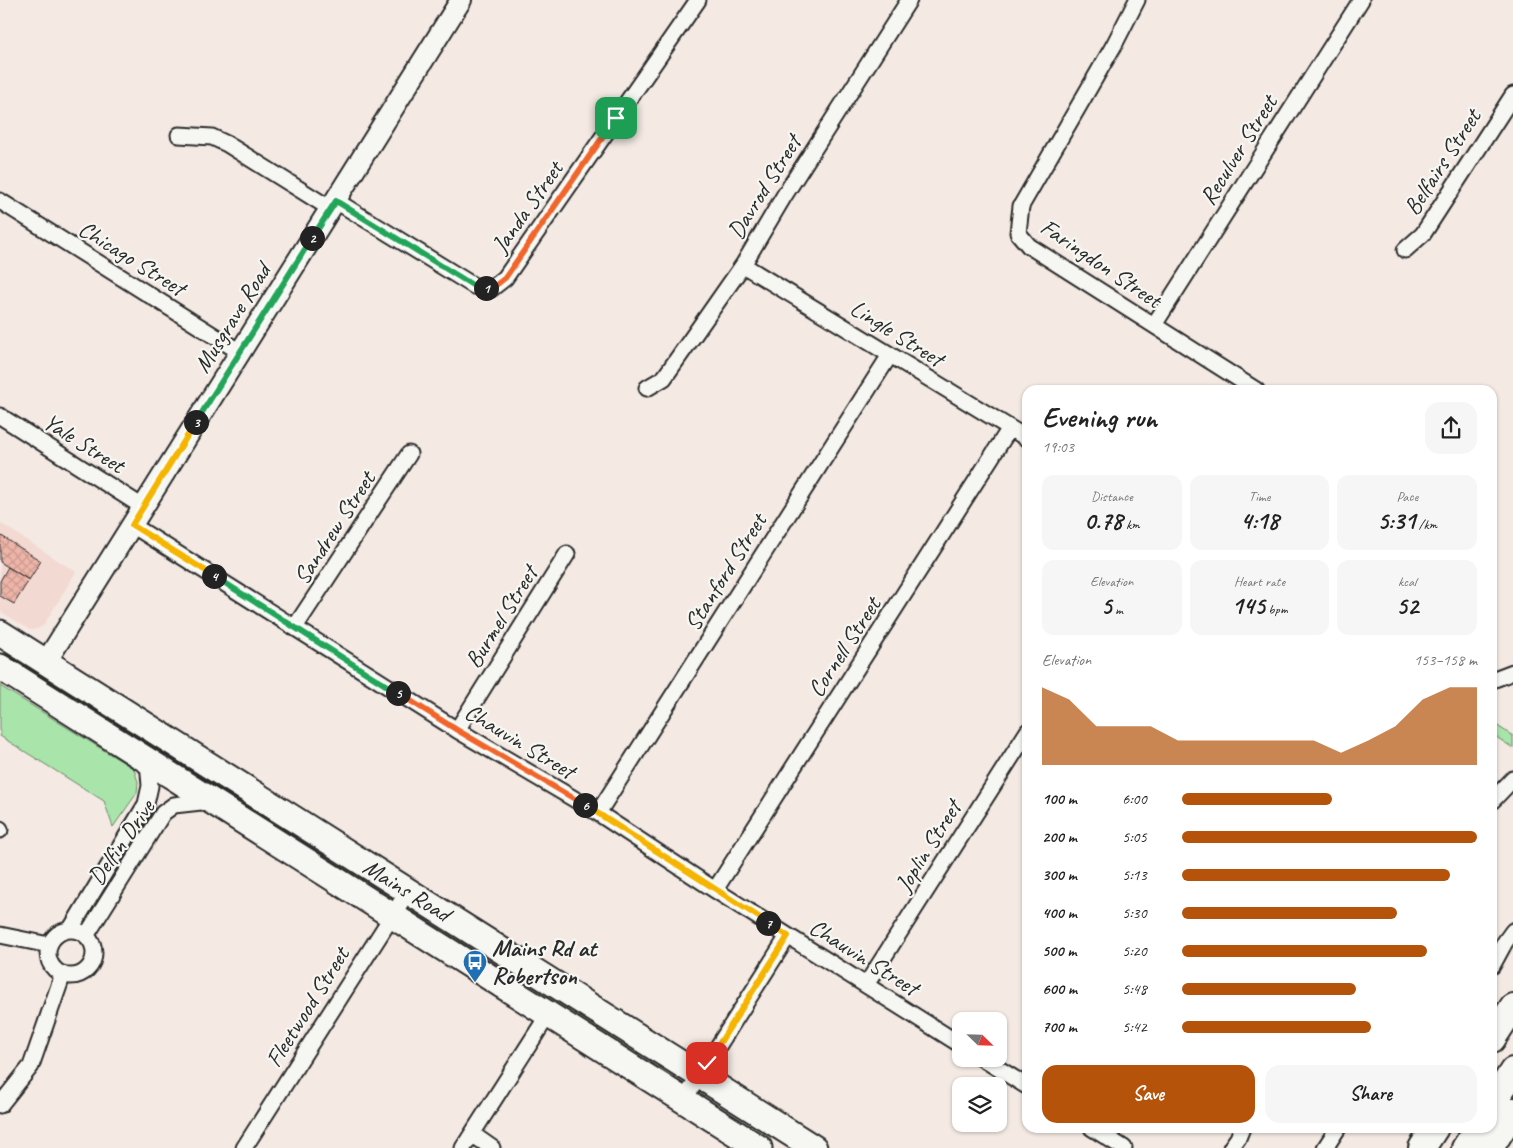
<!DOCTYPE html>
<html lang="en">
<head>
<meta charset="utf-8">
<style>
	:root { --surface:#fff; --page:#f6f6f6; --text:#222; --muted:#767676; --accent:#b45309 }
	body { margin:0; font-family:Caveat,sans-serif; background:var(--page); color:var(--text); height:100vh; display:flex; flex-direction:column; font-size:19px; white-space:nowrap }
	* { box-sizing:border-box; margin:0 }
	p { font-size:16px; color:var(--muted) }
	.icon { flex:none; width:28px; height:28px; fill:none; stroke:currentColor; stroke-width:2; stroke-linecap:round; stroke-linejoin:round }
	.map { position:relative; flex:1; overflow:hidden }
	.drawer { position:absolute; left:1022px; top:385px; width:475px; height:748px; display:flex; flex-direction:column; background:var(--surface); border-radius:15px; box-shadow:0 1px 4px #0004 }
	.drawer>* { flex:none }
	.needle { width:32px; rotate:113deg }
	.tools { position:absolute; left:952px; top:1012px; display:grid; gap:10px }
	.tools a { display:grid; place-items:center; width:55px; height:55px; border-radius:10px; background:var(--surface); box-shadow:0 1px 4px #0004; font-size:25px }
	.pin { position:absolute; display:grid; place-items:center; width:42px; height:42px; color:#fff; margin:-21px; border-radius:10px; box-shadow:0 2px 8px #0006 }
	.km { position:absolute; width:25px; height:25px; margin:-12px; border-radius:50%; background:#222; color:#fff; font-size:14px; line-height:25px; text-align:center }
	.round { display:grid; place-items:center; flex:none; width:52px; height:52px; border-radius:15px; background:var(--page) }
	.head { display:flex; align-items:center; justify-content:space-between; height:85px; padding:0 20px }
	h1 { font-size:28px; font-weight:800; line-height:38px }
	.metrics { display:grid; grid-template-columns:repeat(3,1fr); gap:8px; height:85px; padding:5px 20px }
	.metrics div { display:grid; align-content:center; border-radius:12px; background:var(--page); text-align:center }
	.metrics b { font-size:25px; font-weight:800 }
	.metrics small { font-size:14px; font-weight:400 }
	.metrics p { font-size:14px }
	.chart { height:140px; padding:10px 20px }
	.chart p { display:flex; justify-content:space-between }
	.chart svg { width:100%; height:90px; margin-top:5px; fill:var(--accent); opacity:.7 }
	.cta { display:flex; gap:10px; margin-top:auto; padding:10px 20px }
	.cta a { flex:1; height:58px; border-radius:15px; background:var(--accent); color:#fff; font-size:20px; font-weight:800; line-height:58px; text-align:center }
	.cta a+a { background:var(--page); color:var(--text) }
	ul { padding:0 20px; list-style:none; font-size:16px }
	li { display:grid; grid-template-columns:80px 60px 1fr; align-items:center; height:38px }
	li i { height:12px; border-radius:6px; background:var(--accent) }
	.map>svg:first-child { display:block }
	.built { fill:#f2d9d1 }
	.grass { fill:#a9e4aa; stroke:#6a886a }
	.building { fill:url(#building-cross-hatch); stroke:#2b2b2b }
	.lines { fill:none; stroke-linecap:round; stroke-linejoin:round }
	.minor-casing { stroke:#2b2b2b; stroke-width:19 }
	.tertiary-casing { stroke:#2b2b2b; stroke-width:24 }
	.primary-casing { stroke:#2b2b2b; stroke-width:29 }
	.trunk-casing { stroke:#2b2b2b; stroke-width:30 }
	.minor { stroke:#f6f6f2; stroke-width:15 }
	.tertiary { stroke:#f6f6f2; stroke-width:20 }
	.primary { stroke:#f6f6f2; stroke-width:25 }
	.trunk { stroke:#f6f6f2; stroke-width:26 }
	.split-1-casing { stroke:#fff; stroke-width:10 }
	.split-2-casing { stroke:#fff; stroke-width:10 }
	.split-3-casing { stroke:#fff; stroke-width:10 }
	.split-4-casing { stroke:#fff; stroke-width:10 }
	.split-5-casing { stroke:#fff; stroke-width:10 }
	.split-6-casing { stroke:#fff; stroke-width:10 }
	.split-7-casing { stroke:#fff; stroke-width:10 }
	.split-8-casing { stroke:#fff; stroke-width:10 }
	.split-1 { stroke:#f0652b; stroke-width:6 }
	.split-2 { stroke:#22a559; stroke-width:6 }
	.split-3 { stroke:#22a559; stroke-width:6 }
	.split-4 { stroke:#f5b400; stroke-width:6 }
	.split-5 { stroke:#22a559; stroke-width:6 }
	.split-6 { stroke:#f0652b; stroke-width:6 }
	.split-7 { stroke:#f5b400; stroke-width:6 }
	.split-8 { stroke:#f5b400; stroke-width:6 }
	.labels { text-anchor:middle; stroke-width:4.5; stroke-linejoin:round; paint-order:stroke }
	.street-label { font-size:24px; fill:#2b2b2b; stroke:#f6f6f2 }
	.poi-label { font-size:24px; font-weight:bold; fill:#2b2b2b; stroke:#f6f6f2; text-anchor:start }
</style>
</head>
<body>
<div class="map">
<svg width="1513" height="1148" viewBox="0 0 1513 1148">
	<defs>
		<pattern id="building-cross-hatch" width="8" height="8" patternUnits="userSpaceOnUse" patternTransform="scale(1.25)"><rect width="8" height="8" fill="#eeb4a8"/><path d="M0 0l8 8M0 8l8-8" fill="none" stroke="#cc9b91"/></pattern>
	</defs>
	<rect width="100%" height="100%" fill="#f4e9e3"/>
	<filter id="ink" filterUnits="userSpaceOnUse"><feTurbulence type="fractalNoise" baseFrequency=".02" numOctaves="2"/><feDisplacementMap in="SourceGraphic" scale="10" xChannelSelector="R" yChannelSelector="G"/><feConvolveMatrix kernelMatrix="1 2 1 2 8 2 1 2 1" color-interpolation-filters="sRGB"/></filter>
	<g filter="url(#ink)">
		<path class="built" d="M0 523 76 572 43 626 37 629 30 630 0 611Z"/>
		<path class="grass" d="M0 686 134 769 138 782 137 793 113 827 104 801 0 736Z
			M1493 723 1513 736V748L1493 735Z"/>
		<path class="building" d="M0 535 41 561 29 580 0 562Z
			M8 567 29 580 14 604 0 596V581Z"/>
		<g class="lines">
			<defs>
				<path id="minor" d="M1137 0 1114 45 1021 206 1018 233 1029 246 1256 390
					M179 135 212 137 227 144 331 209
					M0 201 240 352
					M336 201 474 286 491 289 505 278 698 0
					M1405 250 1423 234 1513 95
					M743 265 1028 439
					M1154 325 1361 0
					M647 388 664 378 743 265 784 196 909 0
					M0 416 143 507
					M132 525 457 730 598 813 715 890 961 1045
					M295 627 409 454
					M1492 680 1513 672
					M457 730 567 554
					M1492 801 1513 779
					M598 813 890 355
					M0 829V830
					M715 890 1010 428
					M70 930 146 804 150 786 148 761
					M48 953a23 23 0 1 1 46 0a23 23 0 1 1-46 0Z
					M0 935 49 945
					M86 936 163 813 174 805 210 801
					M1492 966 1505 942 1513 931
					M866 985 1028 731
					M983 1059 1028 1087
					M684 1100 788 936
					M0 1105 31 1066 63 974
					M1092 1128 1124 1148
					M472 1134 492 1148
					M244 1148 408 891
					M463 1148 548 1015
					M1231 1148 1238 1138 1242 1128
					M1325 1148 1338 1128"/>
				<path id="tertiary" d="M46 662 461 0"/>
				<path id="primary" d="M0 633 814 1148
					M0 667 759 1148"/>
				<path id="trunk" d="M1492 1039 1513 1007
					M1492 1104 1513 1071
					M1422 1148 1435 1128
					M1465 1148 1478 1128
					M1490 1148 1513 1111"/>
			</defs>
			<use href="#minor" class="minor-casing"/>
			<use href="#tertiary" class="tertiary-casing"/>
			<use href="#primary" class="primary-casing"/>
			<use href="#trunk" class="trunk-casing"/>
			<use href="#minor" class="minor"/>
			<use href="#tertiary" class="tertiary"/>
			<use href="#primary" class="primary"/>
			<use href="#trunk" class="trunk"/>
		</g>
	</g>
	<g class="lines" filter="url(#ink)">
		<defs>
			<path id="split-1" d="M486 288 491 289 505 278 616 118"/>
			<path id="split-2" d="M312 238 336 201 474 286 486 288"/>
			<path id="split-3" d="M196 422 312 238"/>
			<path id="split-4" d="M196 422 132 525 214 576"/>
			<path id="split-5" d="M214 576 398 693"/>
			<path id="split-6" d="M398 693 457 730 585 805"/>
			<path id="split-7" d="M585 805 768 923"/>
			<path id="split-8" d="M707 1063 788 936 768 923"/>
		</defs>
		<use href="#split-1" class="split-1-casing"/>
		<use href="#split-2" class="split-2-casing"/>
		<use href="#split-3" class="split-3-casing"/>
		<use href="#split-4" class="split-4-casing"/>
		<use href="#split-5" class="split-5-casing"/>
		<use href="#split-6" class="split-6-casing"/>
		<use href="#split-7" class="split-7-casing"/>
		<use href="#split-8" class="split-8-casing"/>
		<use href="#split-1" class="split-1"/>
		<use href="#split-2" class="split-2"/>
		<use href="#split-3" class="split-3"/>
		<use href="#split-4" class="split-4"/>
		<use href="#split-5" class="split-5"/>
		<use href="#split-6" class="split-6"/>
		<use href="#split-7" class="split-7"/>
		<use href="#split-8" class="split-8"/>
	</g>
	<defs>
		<symbol id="bus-pin" viewBox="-11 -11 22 30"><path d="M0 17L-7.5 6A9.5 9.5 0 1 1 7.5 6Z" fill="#1f6fb2" stroke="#f6f6f2"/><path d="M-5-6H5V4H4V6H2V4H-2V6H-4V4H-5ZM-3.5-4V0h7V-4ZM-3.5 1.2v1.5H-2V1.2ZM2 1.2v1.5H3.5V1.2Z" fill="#fff"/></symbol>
	</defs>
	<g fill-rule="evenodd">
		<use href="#bus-pin" x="461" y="948" width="28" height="38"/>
	</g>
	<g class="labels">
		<g class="street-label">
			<text transform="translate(1238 150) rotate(-58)" y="8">Reculver Street</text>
			<text transform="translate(1442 162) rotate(-57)" y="8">Belfairs Street</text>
			<text transform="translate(764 187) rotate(-58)" y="8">Davrod Street</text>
			<text transform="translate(527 207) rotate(-55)" y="8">Janda Street</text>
			<text transform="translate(132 258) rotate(32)" y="8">Chicago Street</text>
			<text transform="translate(1101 263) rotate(34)" y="8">Faringdon Street</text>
			<text transform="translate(232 318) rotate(-58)" y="8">Musgrave Road</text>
			<text transform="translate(897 333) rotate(32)" y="8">Lingle Street</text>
			<text transform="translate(84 443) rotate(32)" y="8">Yale Street</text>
			<text transform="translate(334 528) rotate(-57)" y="8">Sandrew Street</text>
			<text transform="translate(725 572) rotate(-58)" y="8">Stanford Street</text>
			<text transform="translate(501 617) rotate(-58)" y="8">Burmel Street</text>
			<text transform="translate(844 647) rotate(-57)" y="8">Cornell Street</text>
			<text transform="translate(520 741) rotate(31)" y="8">Chauvin Street</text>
			<text transform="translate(121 842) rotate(-55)" y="8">Delfin Drive</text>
			<text transform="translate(928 846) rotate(-58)" y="8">Joplin Street</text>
			<text transform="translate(407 890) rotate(32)" y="8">Mains Road</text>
			<text transform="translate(864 957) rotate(32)" y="8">Chauvin Street</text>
			<text transform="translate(307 1007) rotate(-58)" y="8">Fleetwood Street</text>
		</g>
		<g class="poi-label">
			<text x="492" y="956">Mains Rd at<tspan x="492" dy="28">Robertson</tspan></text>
		</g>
	</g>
</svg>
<div class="tools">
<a><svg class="needle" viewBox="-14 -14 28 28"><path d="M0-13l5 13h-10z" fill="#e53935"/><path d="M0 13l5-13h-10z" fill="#767676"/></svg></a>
<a><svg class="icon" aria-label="layers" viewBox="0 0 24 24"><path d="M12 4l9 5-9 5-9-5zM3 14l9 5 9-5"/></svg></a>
</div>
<div class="pin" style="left:616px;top:118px;background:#1e9e55"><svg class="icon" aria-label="arrive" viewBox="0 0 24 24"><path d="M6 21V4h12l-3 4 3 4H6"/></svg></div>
<div class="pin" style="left:707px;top:1063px;background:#d93025"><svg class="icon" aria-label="check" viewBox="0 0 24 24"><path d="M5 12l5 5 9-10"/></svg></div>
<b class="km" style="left:486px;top:288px">1</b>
<b class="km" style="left:312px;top:238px">2</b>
<b class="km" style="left:196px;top:422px">3</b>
<b class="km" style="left:214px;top:576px">4</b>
<b class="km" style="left:398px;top:693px">5</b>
<b class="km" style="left:585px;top:805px">6</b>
<b class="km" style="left:768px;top:923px">7</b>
<section class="drawer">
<div class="head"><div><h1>Evening run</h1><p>19:03</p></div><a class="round"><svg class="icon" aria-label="share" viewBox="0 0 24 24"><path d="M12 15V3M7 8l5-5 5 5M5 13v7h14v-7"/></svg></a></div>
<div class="metrics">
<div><p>Distance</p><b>0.78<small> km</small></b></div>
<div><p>Time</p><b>4:18</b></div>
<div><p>Pace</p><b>5:31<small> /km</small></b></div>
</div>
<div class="metrics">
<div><p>Elevation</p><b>5<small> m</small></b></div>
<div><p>Heart rate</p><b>145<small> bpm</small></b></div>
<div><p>kcal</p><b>52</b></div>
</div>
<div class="chart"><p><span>Elevation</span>153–158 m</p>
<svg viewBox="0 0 160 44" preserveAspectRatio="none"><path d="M0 44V6L10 12L20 25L30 25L40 25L50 32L60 32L70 32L80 32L90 32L100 32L110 38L120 32L130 25L140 12L150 6L160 6V44z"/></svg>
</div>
<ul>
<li><b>100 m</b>6:00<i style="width:51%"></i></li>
<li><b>200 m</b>5:05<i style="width:100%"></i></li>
<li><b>300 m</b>5:13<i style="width:91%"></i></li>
<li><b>400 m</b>5:30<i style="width:73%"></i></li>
<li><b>500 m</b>5:20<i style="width:83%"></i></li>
<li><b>600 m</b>5:48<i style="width:59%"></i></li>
<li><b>700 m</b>5:42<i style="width:64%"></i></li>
</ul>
<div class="cta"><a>Save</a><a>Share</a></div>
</section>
</div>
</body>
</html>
